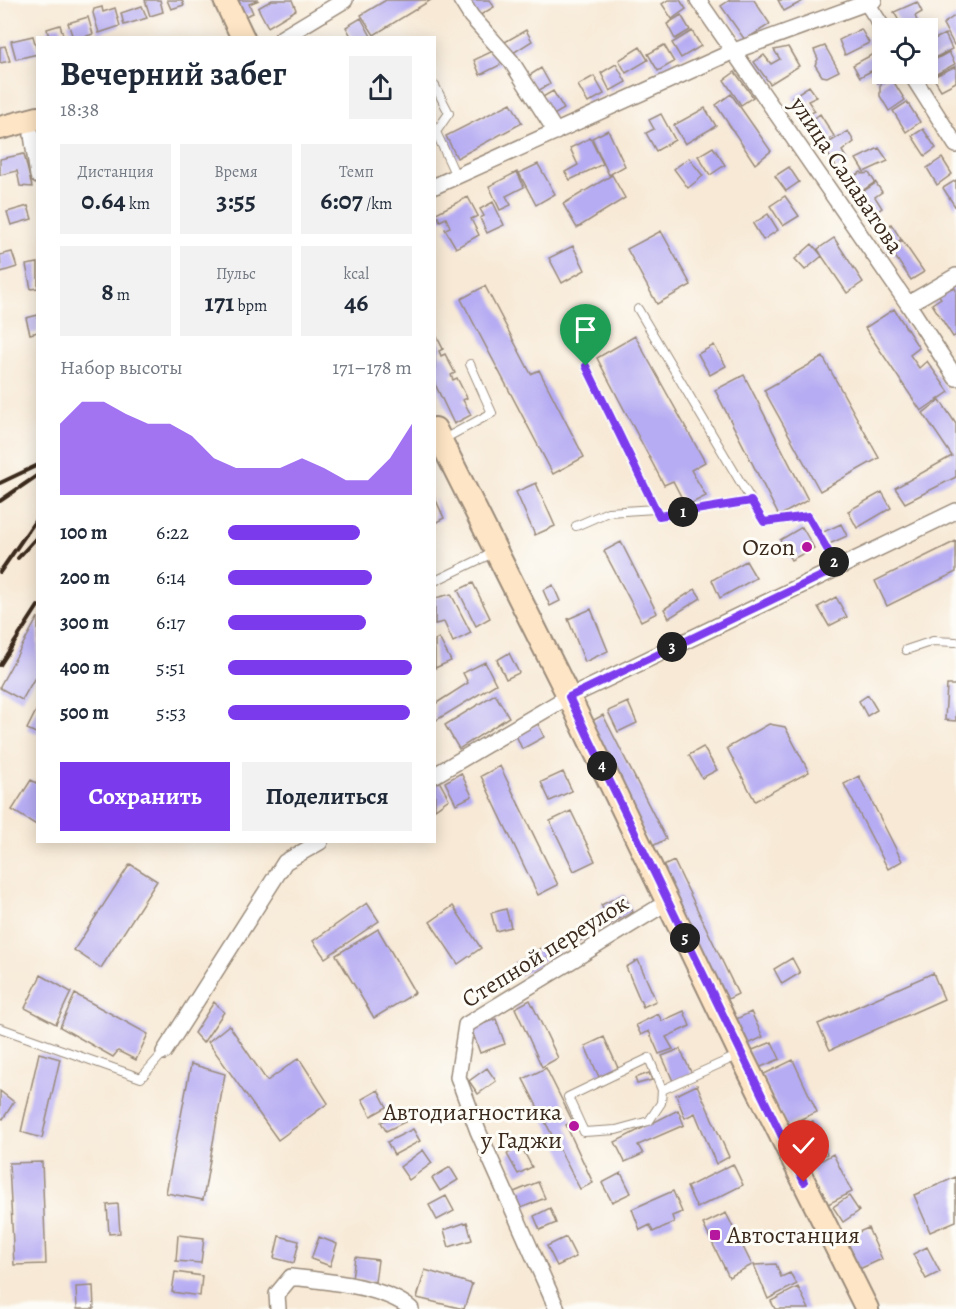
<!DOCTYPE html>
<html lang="ru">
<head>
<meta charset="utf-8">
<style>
	:root { --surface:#fff; --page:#f2f2f3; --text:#1f2937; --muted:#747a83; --accent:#7c3aed }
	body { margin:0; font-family:Alegreya,serif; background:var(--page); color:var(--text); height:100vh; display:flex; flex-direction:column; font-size:22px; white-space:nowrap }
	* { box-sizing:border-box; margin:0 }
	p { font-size:20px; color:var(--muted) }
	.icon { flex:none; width:33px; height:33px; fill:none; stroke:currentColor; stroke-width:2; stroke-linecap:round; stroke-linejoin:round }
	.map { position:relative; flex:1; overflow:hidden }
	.panel { position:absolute; left:36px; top:36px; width:400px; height:807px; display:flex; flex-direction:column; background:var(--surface); border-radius:0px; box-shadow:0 3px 15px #0003 }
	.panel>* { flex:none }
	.buttons { position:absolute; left:872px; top:18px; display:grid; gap:12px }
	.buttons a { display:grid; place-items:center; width:66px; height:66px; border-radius:0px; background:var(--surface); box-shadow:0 3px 15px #0003; font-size:30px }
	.pin { position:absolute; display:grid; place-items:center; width:51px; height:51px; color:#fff; margin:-62px -26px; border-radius:50% 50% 50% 0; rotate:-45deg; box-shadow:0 0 6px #0007 }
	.pin .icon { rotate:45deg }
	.km { position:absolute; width:30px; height:30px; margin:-15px; border-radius:50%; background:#222; color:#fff; font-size:16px; line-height:30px; text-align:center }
	.round { display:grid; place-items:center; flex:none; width:63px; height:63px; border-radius:0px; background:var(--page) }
	.summary { display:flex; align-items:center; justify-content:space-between; height:102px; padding:0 24px }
	h1 { font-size:33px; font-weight:700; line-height:45px }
	.stats { display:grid; grid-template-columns:repeat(3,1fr); gap:9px; height:102px; padding:6px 24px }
	.stats div { display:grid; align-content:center; border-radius:0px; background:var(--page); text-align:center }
	.stats b { font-size:26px; font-weight:700 }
	.stats small { font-size:16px; font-weight:400 }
	.stats p { font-size:16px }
	.chart { height:168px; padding:12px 24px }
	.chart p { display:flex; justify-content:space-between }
	.chart svg { width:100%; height:108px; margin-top:6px; fill:var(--accent); opacity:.7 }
	.primary-button { display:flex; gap:12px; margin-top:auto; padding:12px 24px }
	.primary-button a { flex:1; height:69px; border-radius:0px; background:var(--accent); color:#fff; font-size:24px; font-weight:700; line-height:69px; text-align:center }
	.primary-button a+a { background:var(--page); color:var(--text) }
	ul { padding:0 24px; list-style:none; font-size:20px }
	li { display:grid; grid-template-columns:96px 72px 1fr; align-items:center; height:45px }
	li i { height:15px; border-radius:8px; background:var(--accent) }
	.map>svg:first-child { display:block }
	.building { fill:#b6acf3 }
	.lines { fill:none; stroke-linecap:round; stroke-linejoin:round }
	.service-casing { stroke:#998a7a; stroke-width:10 }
	.minor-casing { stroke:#998a7a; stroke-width:18 }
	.secondary-casing { stroke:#998a7a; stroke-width:26 }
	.service { stroke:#fff; stroke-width:8 }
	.minor { stroke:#fff; stroke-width:15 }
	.secondary { stroke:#fee5c5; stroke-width:22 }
	.rail { stroke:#3b2a1e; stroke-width:4 }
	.route-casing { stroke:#fff; stroke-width:12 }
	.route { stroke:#7c3aed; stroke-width:8 }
	.poi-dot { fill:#b5179e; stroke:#fdfcf7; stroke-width:2 }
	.labels { text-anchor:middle; stroke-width:6; stroke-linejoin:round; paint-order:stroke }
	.street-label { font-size:24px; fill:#3b2a1e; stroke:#fdfcf7 }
	.poi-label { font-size:24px; fill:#3b2a1e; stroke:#fdfcf7; text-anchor:end }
</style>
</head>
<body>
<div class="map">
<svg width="956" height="1309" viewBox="0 0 956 1309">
	<rect width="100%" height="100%" fill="#fdfcf7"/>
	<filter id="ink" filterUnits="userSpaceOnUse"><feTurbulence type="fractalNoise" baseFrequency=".0167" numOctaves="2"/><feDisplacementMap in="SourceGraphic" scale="12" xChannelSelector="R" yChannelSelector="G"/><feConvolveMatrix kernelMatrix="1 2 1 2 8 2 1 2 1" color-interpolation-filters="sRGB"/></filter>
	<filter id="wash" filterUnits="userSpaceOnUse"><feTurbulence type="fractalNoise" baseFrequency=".008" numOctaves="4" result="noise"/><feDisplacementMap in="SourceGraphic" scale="24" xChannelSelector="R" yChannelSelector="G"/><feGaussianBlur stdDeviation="1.35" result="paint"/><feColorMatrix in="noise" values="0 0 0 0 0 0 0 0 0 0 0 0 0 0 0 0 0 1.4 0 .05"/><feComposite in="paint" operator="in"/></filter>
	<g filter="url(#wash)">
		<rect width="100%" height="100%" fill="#f7e9d5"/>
		<g id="blocks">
			<path class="building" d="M145 0H160L163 12 150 16Z
				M167 0H182L184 5 171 9Z
				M234 0H259L249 4 253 13 240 18Z
				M272 0H292L296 10 268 27 258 8Z
				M386 0H431L374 35 361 15Z
				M466 0H490L494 7 477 17Z
				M668 0H680L686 9 672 19 662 4Z
				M730 0H754L770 24 745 40 721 6Z
				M778 0H805L784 11Z
				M917 2 922 12 915 16 920 28H903L894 12Z
				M142 6 147 18 124 25 121 13Z
				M102 7 103 12 115 8 120 26 99 33 93 13 94 9Z
				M681 15 690 30 675 39 667 24Z
				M956 15V44L954 45 943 24Z
				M88 17 93 34 81 38H73L68 23Z
				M361 18 372 38H352L346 27Z
				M60 25 64 38H49L47 29Z
				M861 29 869 43 845 55 839 40Z
				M526 30 532 41 510 55 503 43Z
				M692 31 701 46 681 58 672 43Z
				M945 34 952 49 927 62V51L931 49 928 42Z
				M33 36 38 54 16 59 11 41Z
				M664 45 674 62 658 71 648 54Z
				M5 46 10 61 0 63V47Z
				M825 46 839 71 827 77 822 76 815 65 818 59 814 50Z
				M640 47 648 60 626 73 619 60Z
				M788 47 799 66 770 84 754 62 764 55 771 64 780 59 774 50Z
				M495 50 502 64 480 75 474 60Z
				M949 52 955 64 931 77 927 64Z
				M875 53 882 64V74H888L878 83 871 71 860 77 853 65Z
				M616 64 626 82 610 91 601 73Z
				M956 66V82L941 90 933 77Z
				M541 68 550 84 536 92 527 77Z
				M735 72 753 97 741 105 724 80Z
				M594 76 604 94 588 103 578 85Z
				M890 76 905 100 889 111 880 96V85Z
				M809 86 817 97 808 101 815 111 804 117 792 97Z
				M553 91 564 109 552 116 541 98Z
				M731 94 771 151 755 164 716 105Z
				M907 102 920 122 906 132 893 111Z
				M511 103 522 123 457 158 446 136Z
				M705 108 716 126 685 144 674 125Z
				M661 114 675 140 656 151 646 133 654 129 649 120Z
				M820 114 834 136 822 145 808 123Z
				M923 129 936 148 925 156 912 136Z
				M608 130 625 166 609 175 592 138Z
				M848 131 854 142 842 151 849 163 838 170 823 146Z
				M590 138 603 164 570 180 565 172 578 165 570 148Z
				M713 147 725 165 710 175 698 156Z
				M879 148 888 161 864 172 856 159Z
				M24 154 32 187 20 186 17 171 0 175V159Z
				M689 158 703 176 688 188 674 169Z
				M942 158 952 174 937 185 927 168Z
				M538 164 555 194 536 205 519 173Z
				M789 167 799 182 786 191 775 176Z
				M517 172 524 187 506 196 511 205 500 210 489 186Z
				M861 172 863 174 869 173 875 182 856 195 846 181Z
				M612 175 625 198 577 228 563 204Z
				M956 180V208L943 188Z
				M876 183 882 192 875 197 882 208 871 216 858 195Z
				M785 196 799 216 783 226 770 206Z
				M468 197 478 216 471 219 479 235 456 248 445 229 450 227 446 218 440 221 436 213Z
				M493 202 504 225 487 233 480 218 484 216 480 209Z
				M28 206 32 219 11 225 7 212Z
				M768 214 778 230 763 240 753 224Z
				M891 224 901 239 888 250 878 234Z
				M661 231 691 285 657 304 627 249Z
				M834 238 863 282 847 293 822 256 805 270 795 259 812 244 822 256 818 249Z
				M902 240 924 272 911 280 890 249Z
				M573 246 585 270 562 283 549 258Z
				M12 252 17 267 1 272 0 255Z
				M38 263V288L31 289 26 265Z
				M485 286 531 374 539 370 584 457 553 474 461 299Z
				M954 287 956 290V335L953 337 932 304 941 298 938 294Z
				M894 309 919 348 910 355 919 368 927 361 949 392 921 411 865 328Z
				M38 315V332L30 334 26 318Z
				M435 333 443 349 439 351 441 356 445 354 455 373 451 375 453 380 457 378 467 398 463 400 471 415 454 424 435 384Z
				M635 336 705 462 691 470 706 496 686 506 673 481 664 485 597 358Z
				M714 345 726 366 710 375 698 354Z
				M823 357 879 458 820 491 764 390Z
				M744 375 808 500 779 516 715 390Z
				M940 400 956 424V477L905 503 895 488 952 456 923 413Z
				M536 483 555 526 535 535 516 492Z
				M882 492 891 508 857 528 848 511Z
				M435 498 444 518 435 523Z
				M841 524 847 536 827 545 821 533Z
				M802 527 814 548 791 560 780 540Z
				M956 541V572L887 606 875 581Z
				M621 542 657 613 641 621 604 551Z
				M746 561 756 578 720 598 712 580Z
				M473 583 490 618 476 626 458 590Z
				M553 585 560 601 550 606 543 590Z
				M695 589 701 598 669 618 664 609Z
				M451 594 471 633 453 642 444 622 435 624V598Z
				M836 597 847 617 829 626 818 607Z
				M591 609 608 651 585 662 568 619Z
				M38 617V672L22 700 0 688V686Z
				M439 638 451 661 435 668V640Z
				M509 653 519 673 506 679 497 660Z
				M485 662 496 684 435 721V704L468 683 463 673Z
				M947 685H956V721L945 720Z
				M495 694 509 717 459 749 445 725Z
				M868 695 877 710 867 716 859 701Z
				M628 702 637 723 618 732 608 711Z
				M38 707V734L27 729Z
				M603 715 666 839 651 847 588 723Z
				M538 724 544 737 522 749 516 735Z
				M769 724 785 727 809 772 755 801 727 748Z
				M703 747 717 770 702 778 689 755Z
				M500 766 558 885 538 895 481 776Z
				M563 772 572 791 550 801 541 782Z
				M461 773 472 796 456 804 445 782Z
				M859 776 902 861 888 869 844 784Z
				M31 780 38 784V826L12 810Z
				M439 781 449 799 435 809V784Z
				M571 811 595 861 574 871 550 821Z
				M674 861 738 994 718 1004 655 870Z
				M130 864 157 881 101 968 74 950Z
				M624 894 633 912 607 926 602 916 606 914 601 905Z
				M367 903 379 921 325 958 313 941Z
				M453 906 481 948 458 964 430 922Z
				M506 909 511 927 496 931 491 913Z
				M601 919 605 927 586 937 583 929Z
				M580 928 585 938 540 962 535 951Z
				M378 929 415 993 374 1018 336 955Z
				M534 952 540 965 518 976 512 964Z
				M792 958 800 973 782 984 774 969Z
				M638 960 656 1001 643 1007 626 967Z
				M933 973 944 999 830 1050 818 1024Z
				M41 975 71 992 56 1024 25 1008Z
				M75 994 148 1034 136 1060 118 1051 113 1057 60 1027Z
				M530 1000 558 1058 542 1067 515 1008Z
				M214 1002 224 1012 203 1043 194 1033Z
				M684 1011 690 1026 666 1037 673 1049 659 1054 649 1031 641 1035 636 1025 658 1014 662 1021Z
				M751 1012 763 1037 744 1046 732 1021Z
				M496 1019 505 1044 480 1053 471 1028Z
				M229 1025 267 1081 299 1058 328 1103 278 1140 208 1042Z
				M604 1037 618 1068 599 1077 585 1046Z
				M772 1042 780 1059 756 1069 748 1052Z
				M680 1049 692 1074 673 1081 662 1056Z
				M39 1053 60 1059 42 1138 21 1132Z
				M793 1060 817 1112 786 1126 762 1075Z
				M191 1064 225 1074 203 1200 166 1193Z
				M487 1068 496 1081 478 1094 469 1081Z
				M546 1068 573 1122 566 1125 593 1183 580 1189 523 1079Z
				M649 1073 652 1080 637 1084 635 1078Z
				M697 1085 729 1157 716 1164 695 1113 685 1118 676 1095Z
				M378 1090 387 1107 371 1116 362 1099Z
				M0 1091 14 1102 3 1119 0 1117Z
				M678 1110 684 1125 638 1145 643 1154 625 1162 615 1142Z
				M404 1111 409 1120 386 1131 381 1122Z
				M813 1121 827 1154 802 1164 789 1131Z
				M413 1129 420 1141 394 1155 387 1142Z
				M521 1146 532 1167 518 1174 507 1154Z
				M423 1150 432 1163 409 1180 400 1167Z
				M833 1154 852 1192 828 1204 809 1167Z
				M42 1162 46 1264 14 1265 9 1163Z
				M733 1164 743 1185 697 1208 687 1187Z
				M450 1167 458 1180 440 1191 432 1178Z
				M621 1173 631 1193 612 1202 602 1183Z
				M956 1177V1221L930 1232 914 1195Z
				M538 1182 545 1198 521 1208 514 1192Z
				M673 1191 682 1212 672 1216 674 1222 653 1232 650 1225 640 1230 632 1209Z
				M446 1196 454 1211 437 1220 429 1205Z
				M849 1196 859 1211 843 1222 833 1207Z
				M118 1204 120 1233 109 1234 107 1205Z
				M550 1208 556 1223 540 1230 534 1216Z
				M726 1213 752 1265 729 1277 703 1224Z
				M467 1222 472 1240 449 1247 444 1230Z
				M868 1228 882 1259 857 1270 843 1239Z
				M178 1235 204 1238 201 1263 176 1261Z
				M279 1236 299 1241 294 1263 274 1258Z
				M319 1237 337 1244 330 1266 311 1259Z
				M566 1237 576 1257 557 1266 547 1246Z
				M927 1247 940 1272 926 1279 913 1254Z
				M355 1257 378 1260 375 1282 352 1278Z
				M776 1264 781 1277 790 1273 797 1284 768 1299 754 1265Z
				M425 1270 472 1284 464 1309 417 1298Z
				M175 1272 202 1276 200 1296 172 1292Z
				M93 1286 94 1309H77L76 1287Z
				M798 1287 809 1309H775L771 1301Z"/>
		</g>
	</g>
	<g filter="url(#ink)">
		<use href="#blocks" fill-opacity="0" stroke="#998a7a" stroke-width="1.5"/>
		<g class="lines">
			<defs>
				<path id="service" d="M435 86 449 113 436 132 456 176
					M638 309 764 522 808 516 838 568
					M586 366 659 516 751 501
					M442 440 492 413 470 364
					M576 526 608 512 655 509
					M435 581 495 552
					M906 650 933 641 956 642
					M0 1028 141 1078 164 1052
					M662 1090 661 1103 649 1121 616 1130 584 1132 568 1097 649 1058 662 1090 739 1055"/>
				<path id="minor" d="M461 0 471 16 511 61 556 132
					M698 0 908 304 956 378
					M865 0 883 28
					M282 38 345 0
					M911 74 956 145
					M32 135 38 176
					M435 186 734 51 874 0
					M908 304 956 276
					M435 775 559 702 956 511
					M164 1052 285 862 320 842
					M278 1309 277 1294 291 1277C325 1281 385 1286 411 1309
					M557 1309 478 1131 458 1077 466 1025 661 906"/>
				<path id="secondary" d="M225 0 243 38
					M0 128 38 118
					M435 429 569 697 741 1055 867 1309"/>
			</defs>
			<use href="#service" class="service-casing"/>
			<use href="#minor" class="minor-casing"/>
			<use href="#secondary" class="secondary-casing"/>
			<use href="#service" class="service"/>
			<use href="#minor" class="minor"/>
			<use href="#secondary" class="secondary"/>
			<path class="rail" d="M0 483 38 465
				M0 501 38 475
				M18 558 38 536
				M0 572 38 517
				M0 665 38 606"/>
		</g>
	</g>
	<g class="lines" filter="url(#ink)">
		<defs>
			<path id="route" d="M586 366 659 516 751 501 764 522 808 516 838 568 569 697 804 1182"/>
		</defs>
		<use href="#route" class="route-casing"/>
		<use href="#route" class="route"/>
	</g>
	<g class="poi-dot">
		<circle cx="807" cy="547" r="6"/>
		<circle cx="574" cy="1126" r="6"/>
		<rect x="709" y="1229" width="12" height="12" rx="3"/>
	</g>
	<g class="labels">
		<g class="street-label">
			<text transform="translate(847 175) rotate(56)" y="8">улица Салаватова</text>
			<text transform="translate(545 951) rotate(-32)" y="8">Степной переулок</text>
		</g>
		<g class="poi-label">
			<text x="795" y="555">Ozon</text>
			<text x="562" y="1120">Автодиагностика<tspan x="562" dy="28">у Гаджи</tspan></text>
			<text x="727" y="1243" text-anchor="start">Автостанция</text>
		</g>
	</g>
</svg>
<div class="buttons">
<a><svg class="icon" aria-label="locate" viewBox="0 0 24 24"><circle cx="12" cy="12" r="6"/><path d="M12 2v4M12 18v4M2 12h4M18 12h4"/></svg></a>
</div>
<div class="pin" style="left:586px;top:366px;background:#1e9e55"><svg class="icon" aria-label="arrive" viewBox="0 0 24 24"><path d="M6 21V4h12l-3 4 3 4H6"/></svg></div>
<div class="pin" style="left:804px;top:1182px;background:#d93025"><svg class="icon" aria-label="check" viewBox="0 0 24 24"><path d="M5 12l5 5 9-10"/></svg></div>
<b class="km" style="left:683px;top:512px">1</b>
<b class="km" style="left:834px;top:562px">2</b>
<b class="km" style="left:672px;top:647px">3</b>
<b class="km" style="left:602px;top:766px">4</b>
<b class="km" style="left:685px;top:938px">5</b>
<section class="panel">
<div class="summary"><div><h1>Вечерний забег</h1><p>18:38</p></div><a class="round"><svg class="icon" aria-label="share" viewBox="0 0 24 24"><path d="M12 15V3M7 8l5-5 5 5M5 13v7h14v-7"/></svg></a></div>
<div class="stats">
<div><p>Дистанция</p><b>0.64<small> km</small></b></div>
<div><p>Время</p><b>3:55</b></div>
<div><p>Темп</p><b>6:07<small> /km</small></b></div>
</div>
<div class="stats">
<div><b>8<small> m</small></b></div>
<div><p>Пульс</p><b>171<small> bpm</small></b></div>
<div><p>kcal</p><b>46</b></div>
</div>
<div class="chart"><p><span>Набор высоты</span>171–178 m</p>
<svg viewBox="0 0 160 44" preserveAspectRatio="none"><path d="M0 44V15L10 6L20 6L30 11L40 15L50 15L60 20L70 29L80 33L90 33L100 33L110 29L120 33L130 38L140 38L150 29L160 15V44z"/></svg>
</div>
<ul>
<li><b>100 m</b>6:22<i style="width:72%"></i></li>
<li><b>200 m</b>6:14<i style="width:78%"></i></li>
<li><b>300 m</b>6:17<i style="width:75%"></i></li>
<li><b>400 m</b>5:51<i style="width:100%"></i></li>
<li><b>500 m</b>5:53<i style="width:99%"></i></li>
</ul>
<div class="primary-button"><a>Сохранить</a><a>Поделиться</a></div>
</section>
</div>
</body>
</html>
